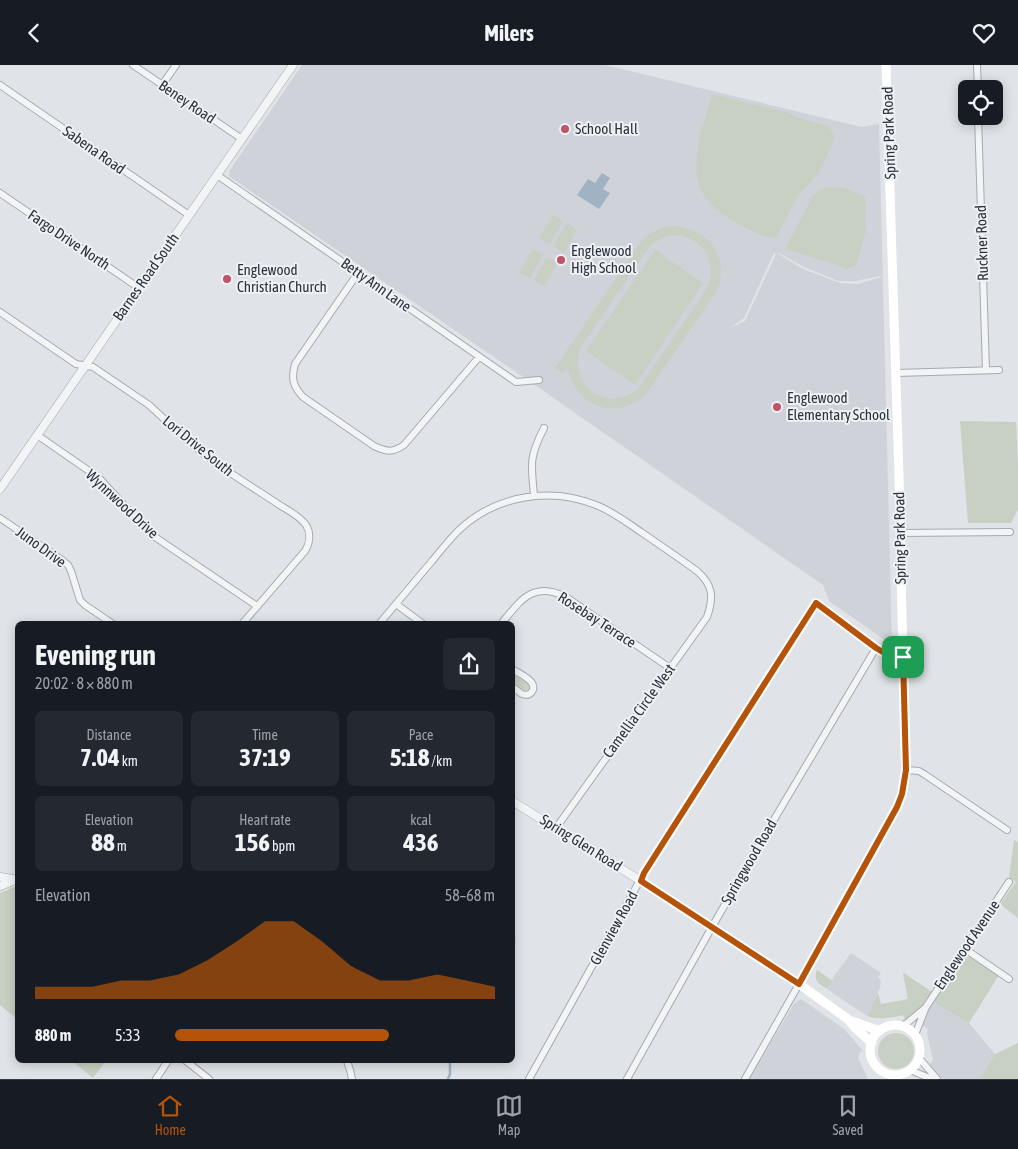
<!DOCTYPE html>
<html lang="en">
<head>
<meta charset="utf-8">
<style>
	:root { --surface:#171b24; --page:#242831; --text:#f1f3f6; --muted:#9ea1a6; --line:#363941; --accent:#b45309 }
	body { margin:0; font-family:"Asap Condensed",sans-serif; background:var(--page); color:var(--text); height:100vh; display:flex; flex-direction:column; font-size:19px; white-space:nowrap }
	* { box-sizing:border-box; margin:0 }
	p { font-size:16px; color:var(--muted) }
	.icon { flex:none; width:28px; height:28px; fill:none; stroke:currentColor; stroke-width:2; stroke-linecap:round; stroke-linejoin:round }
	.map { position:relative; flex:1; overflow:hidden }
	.side { position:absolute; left:15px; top:556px; width:500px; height:442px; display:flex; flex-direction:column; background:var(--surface); border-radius:8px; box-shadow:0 2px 12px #0003 }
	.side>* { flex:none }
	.buttons { position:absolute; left:958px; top:15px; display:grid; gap:10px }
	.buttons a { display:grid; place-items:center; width:45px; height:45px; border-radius:8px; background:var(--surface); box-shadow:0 2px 12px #0003; font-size:25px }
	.pin { position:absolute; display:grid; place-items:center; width:42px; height:42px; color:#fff; margin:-21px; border-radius:10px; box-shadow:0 2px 8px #0006 }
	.round { display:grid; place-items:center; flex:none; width:52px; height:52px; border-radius:8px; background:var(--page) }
	.summary { display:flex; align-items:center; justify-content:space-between; height:85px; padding:0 20px }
	h1 { font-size:28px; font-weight:700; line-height:38px }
	.figures { display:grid; grid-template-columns:repeat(3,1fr); gap:8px; height:85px; padding:5px 20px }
	.figures div { display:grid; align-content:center; border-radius:8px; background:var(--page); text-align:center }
	.figures b { font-size:25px; font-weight:700 }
	.figures small { font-size:14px; font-weight:400 }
	.figures p { font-size:14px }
	.chart { height:140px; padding:10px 20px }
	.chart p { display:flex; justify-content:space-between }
	.chart svg { width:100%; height:90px; margin-top:5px; fill:var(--accent); opacity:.7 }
	ul { padding:0 20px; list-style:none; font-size:16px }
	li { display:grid; grid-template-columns:80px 60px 1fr; align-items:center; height:38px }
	li i { height:12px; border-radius:6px; background:var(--accent) }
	header { display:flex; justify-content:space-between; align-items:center; height:65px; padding:0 20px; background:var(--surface); font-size:22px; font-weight:700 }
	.tab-bar { display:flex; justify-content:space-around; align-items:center; height:70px; border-top:1px solid var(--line); background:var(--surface); font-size:14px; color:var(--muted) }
	.tab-bar a { display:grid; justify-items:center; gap:2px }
	.tab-bar .active { color:var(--accent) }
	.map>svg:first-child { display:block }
	.built { fill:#cfd3d9; fill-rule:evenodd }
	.green { fill:#c7d0c2; fill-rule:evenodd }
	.water { fill:#9fb3c3 }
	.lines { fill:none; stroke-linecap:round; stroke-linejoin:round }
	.stream { stroke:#9fb3c3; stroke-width:2.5 }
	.minor-casing { stroke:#a6aab1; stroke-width:8 }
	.tertiary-casing { stroke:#a6aab1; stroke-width:9 }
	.minor { stroke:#f2f4f6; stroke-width:6 }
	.tertiary { stroke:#f2f4f6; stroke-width:8 }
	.secondary { stroke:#fff; stroke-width:9 }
	.route-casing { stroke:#fff; stroke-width:10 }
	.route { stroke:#b45309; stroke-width:6 }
	.poi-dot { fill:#bf5369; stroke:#eff2f5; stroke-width:2 }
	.labels { text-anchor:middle; stroke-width:4; stroke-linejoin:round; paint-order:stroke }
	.street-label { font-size:15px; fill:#2b323d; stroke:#eff2f5 }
	.poi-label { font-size:15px; fill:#2b323d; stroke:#eff2f5; text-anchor:start }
</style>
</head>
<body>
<header><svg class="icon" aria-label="back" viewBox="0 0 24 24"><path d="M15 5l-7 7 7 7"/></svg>Milers<svg class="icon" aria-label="heart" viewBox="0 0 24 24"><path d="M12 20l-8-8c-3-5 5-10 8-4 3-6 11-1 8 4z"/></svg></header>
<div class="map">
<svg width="1018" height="1014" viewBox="0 0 1018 1014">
	<rect width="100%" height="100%" fill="#e0e3e7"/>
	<path class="built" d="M302 0H605L862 62 879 59 892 580 829 536 823 520 516 307 230 112 229 109 230 105ZM774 188 776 189 745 256 730 263 744 253ZM777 188H779L804 202 838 216H856L880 211 882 212 857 219 840 218 803 204Z
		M851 888 881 908 878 912 881 916 880 923 867 951 827 924 833 916 832 914Z
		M801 934 844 964 864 987 861 986 858 993 868 1014H749L794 939Z
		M933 937 969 958 995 989 979 1014H944L937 1009 929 1001 933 994 927 969 928 964 922 960Z"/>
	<path class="green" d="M712 29 789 48 795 52 829 61 835 73 819 107 796 134 776 173C763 173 744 162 733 156 722 149 711 141 704 130 686 102 704 58 712 29Z
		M828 122 844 123 865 131 866 167 856 200 846 204 841 201 785 184 813 131 818 126Z
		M553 150 563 156 550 179 539 173Z
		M567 158 577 165 564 188 553 181Z
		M674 161C709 163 730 193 717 226L646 329C617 357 574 342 568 302L562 308 555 303 642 175C652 166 662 162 674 161ZM674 170C702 172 718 195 708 222L639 323C609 350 566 321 581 282L649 182C657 175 664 172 674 170Z
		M533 184 543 190 530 213 519 207Z
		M655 185 703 218 635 320 586 286Z
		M547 192 558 198 544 221 534 215Z
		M960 356 1016 357 1018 403V444L1011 458H968Z
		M513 608 529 619 530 622 529 624 525 626 513 617Z
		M1014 775 1018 777V853L1000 839 1016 817 1009 812Z
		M17 821H18L17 954 0 940V828Z
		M964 892H969L999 910 969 958 933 937Z
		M817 905 833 916 827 924C819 918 813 917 817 905Z
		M904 908 932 927C924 937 917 949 905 955L903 950C892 953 878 955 867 951L878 928 881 939 908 934 903 909Z
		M878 986a18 18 0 1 1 36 0a18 18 0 1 1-36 0Z
		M1018 978V1014H979L995 989Z
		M72 996H106L93 1013Z"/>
	<path class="water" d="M602 108 610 113 603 124 610 128 599 144 577 130 588 114 595 118Z"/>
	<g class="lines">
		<path class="stream" d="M512 866 514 876 512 898
			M448 1014 450 1009V996"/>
		<defs>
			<path id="minor" d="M133 0 242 74
				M977 0 978 24
				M0 20 189 150
				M162 20 176 0
				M978 51 986 305
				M217 110 516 317 539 315
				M0 128 139 223
				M358 208 295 299C291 314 293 321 303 332L374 381C387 387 392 388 404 380L479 292
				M0 247 76 299 93 302 149 340C170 359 190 380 213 396 234 411 257 425 278 439 287 445 300 451 306 460 311 468 310 478 305 486L242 559
				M896 308 999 305
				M37 370 92 408 100 414 145 463 152 470 257 541
				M534 430C531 399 529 392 544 363
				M0 453 62 495 68 500 71 506 80 535 85 540 113 559
				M900 468 1010 467
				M396 539 423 559
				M379 559C397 538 415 516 433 495 441 485 449 475 458 466 494 431 549 421 596 440 612 446 626 457 641 467 660 480 679 493 697 506 713 520 714 532 707 552L556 763
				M501 559C520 536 533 515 566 532L670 603
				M512 604C518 608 528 612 532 618 536 625 530 632 522 629 519 627 516 624 512 622
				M906 705 919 706 924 709 1007 765
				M965 884 1009 914
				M900 961 907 958 925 943
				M915 970 926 942 1009 817
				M919 993 937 1014
				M186 996 209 1014
				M347 996 350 1005 352 1014
				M910 1005 932 1014
				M156 1014 168 996
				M529 1014 644 808 816 537 876 583 888 590 903 592
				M627 1014 712 862 769 763 876 583
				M745 1014 799 919"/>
			<path id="tertiary" d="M0 424 293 0
				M512 736 641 816 799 919
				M0 812 13 814
				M0 821 18 814"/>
		</defs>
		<use href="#minor" class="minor-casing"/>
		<use href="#tertiary" class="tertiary-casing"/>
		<use href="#minor" class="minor"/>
		<use href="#tertiary" class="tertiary"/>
		<path class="secondary" d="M849 955 855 963 872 978
			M870 985a25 25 0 1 1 50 0a25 25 0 1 1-50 0Z
			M880 966 849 955 799 919 897 742 902 729 906 705 902 551 899 411 886 0"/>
	</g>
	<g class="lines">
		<defs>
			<path id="route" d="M816 538 876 583 888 590 903 592 906 705 902 729 897 742 799 919 641 816 644 808Z"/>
		</defs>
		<use href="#route" class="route-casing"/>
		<use href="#route" class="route"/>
	</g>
	<g class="poi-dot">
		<circle cx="565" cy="64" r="5"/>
		<circle cx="561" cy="195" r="5"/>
		<circle cx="227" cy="214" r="5"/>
		<circle cx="777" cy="342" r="5"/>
	</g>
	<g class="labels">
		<g class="street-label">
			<text transform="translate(187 37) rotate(34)" y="5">Beney Road</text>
			<text transform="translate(889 68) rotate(-92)" y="5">Spring Park Road</text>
			<text transform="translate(94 85) rotate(35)" y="5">Sabena Road</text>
			<text transform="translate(69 175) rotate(34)" y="5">Fargo Drive North</text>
			<text transform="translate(982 178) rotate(-92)" y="5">Ruckner Road</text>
			<text transform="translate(146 212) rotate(-55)" y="5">Barnes Road South</text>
			<text transform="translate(376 220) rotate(35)" y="5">Betty Ann Lane</text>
			<text transform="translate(198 381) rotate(39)" y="5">Lori Drive South</text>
			<text transform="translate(122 439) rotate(43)" y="5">Wynnwood Drive</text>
			<text transform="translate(900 473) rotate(-91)" y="5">Spring Park Road</text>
			<text transform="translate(41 482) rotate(36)" y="5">Juno Drive</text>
			<text transform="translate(597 555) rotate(33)" y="5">Rosebay Terrace</text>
			<text transform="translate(639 646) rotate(-54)" y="5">Camellia Circle West</text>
			<text transform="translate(581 778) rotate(32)" y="5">Spring Glen Road</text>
			<text transform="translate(749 797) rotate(-60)" y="5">Springwood Road</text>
			<text transform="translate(614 863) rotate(-61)" y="5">Glenview Road</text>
			<text transform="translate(967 880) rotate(-56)" y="5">Englewood Avenue</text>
		</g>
		<g class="poi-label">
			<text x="575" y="69">School Hall</text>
			<text x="571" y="191">Englewood<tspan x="571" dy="17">High School</tspan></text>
			<text x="237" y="210">Englewood<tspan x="237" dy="17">Christian Church</tspan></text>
			<text x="787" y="338">Englewood<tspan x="787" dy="17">Elementary School</tspan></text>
		</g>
	</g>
</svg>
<div class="buttons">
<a><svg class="icon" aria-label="locate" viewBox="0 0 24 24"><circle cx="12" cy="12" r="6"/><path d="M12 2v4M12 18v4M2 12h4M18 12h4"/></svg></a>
</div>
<div class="pin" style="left:903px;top:592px;background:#1e9e55"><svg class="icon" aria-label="arrive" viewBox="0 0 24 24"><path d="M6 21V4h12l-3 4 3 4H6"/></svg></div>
<section class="side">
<div class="summary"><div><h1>Evening run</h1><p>20:02 · 8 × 880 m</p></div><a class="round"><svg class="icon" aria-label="share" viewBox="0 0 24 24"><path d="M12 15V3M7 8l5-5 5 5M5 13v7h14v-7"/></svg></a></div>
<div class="figures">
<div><p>Distance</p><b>7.04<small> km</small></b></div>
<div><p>Time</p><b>37:19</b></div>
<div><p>Pace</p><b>5:18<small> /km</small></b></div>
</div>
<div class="figures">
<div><p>Elevation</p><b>88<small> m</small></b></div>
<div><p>Heart rate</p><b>156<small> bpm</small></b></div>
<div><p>kcal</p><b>436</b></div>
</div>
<div class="chart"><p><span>Elevation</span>58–68 m</p>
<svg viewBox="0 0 160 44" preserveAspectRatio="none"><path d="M0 44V38L10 38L20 38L30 35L40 35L50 32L60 25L70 16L80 6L90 6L100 16L110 28L120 35L130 35L140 32L150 35L160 38V44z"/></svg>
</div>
<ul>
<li><b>880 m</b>5:33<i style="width:67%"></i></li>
</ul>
</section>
</div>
<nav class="tab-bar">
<a class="active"><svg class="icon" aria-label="home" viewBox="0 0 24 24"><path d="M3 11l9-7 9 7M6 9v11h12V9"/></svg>Home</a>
<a><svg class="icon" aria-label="map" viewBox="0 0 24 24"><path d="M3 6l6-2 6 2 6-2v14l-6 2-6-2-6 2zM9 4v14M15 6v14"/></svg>Map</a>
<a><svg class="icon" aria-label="saved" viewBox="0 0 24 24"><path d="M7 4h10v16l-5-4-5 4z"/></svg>Saved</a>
</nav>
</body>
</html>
